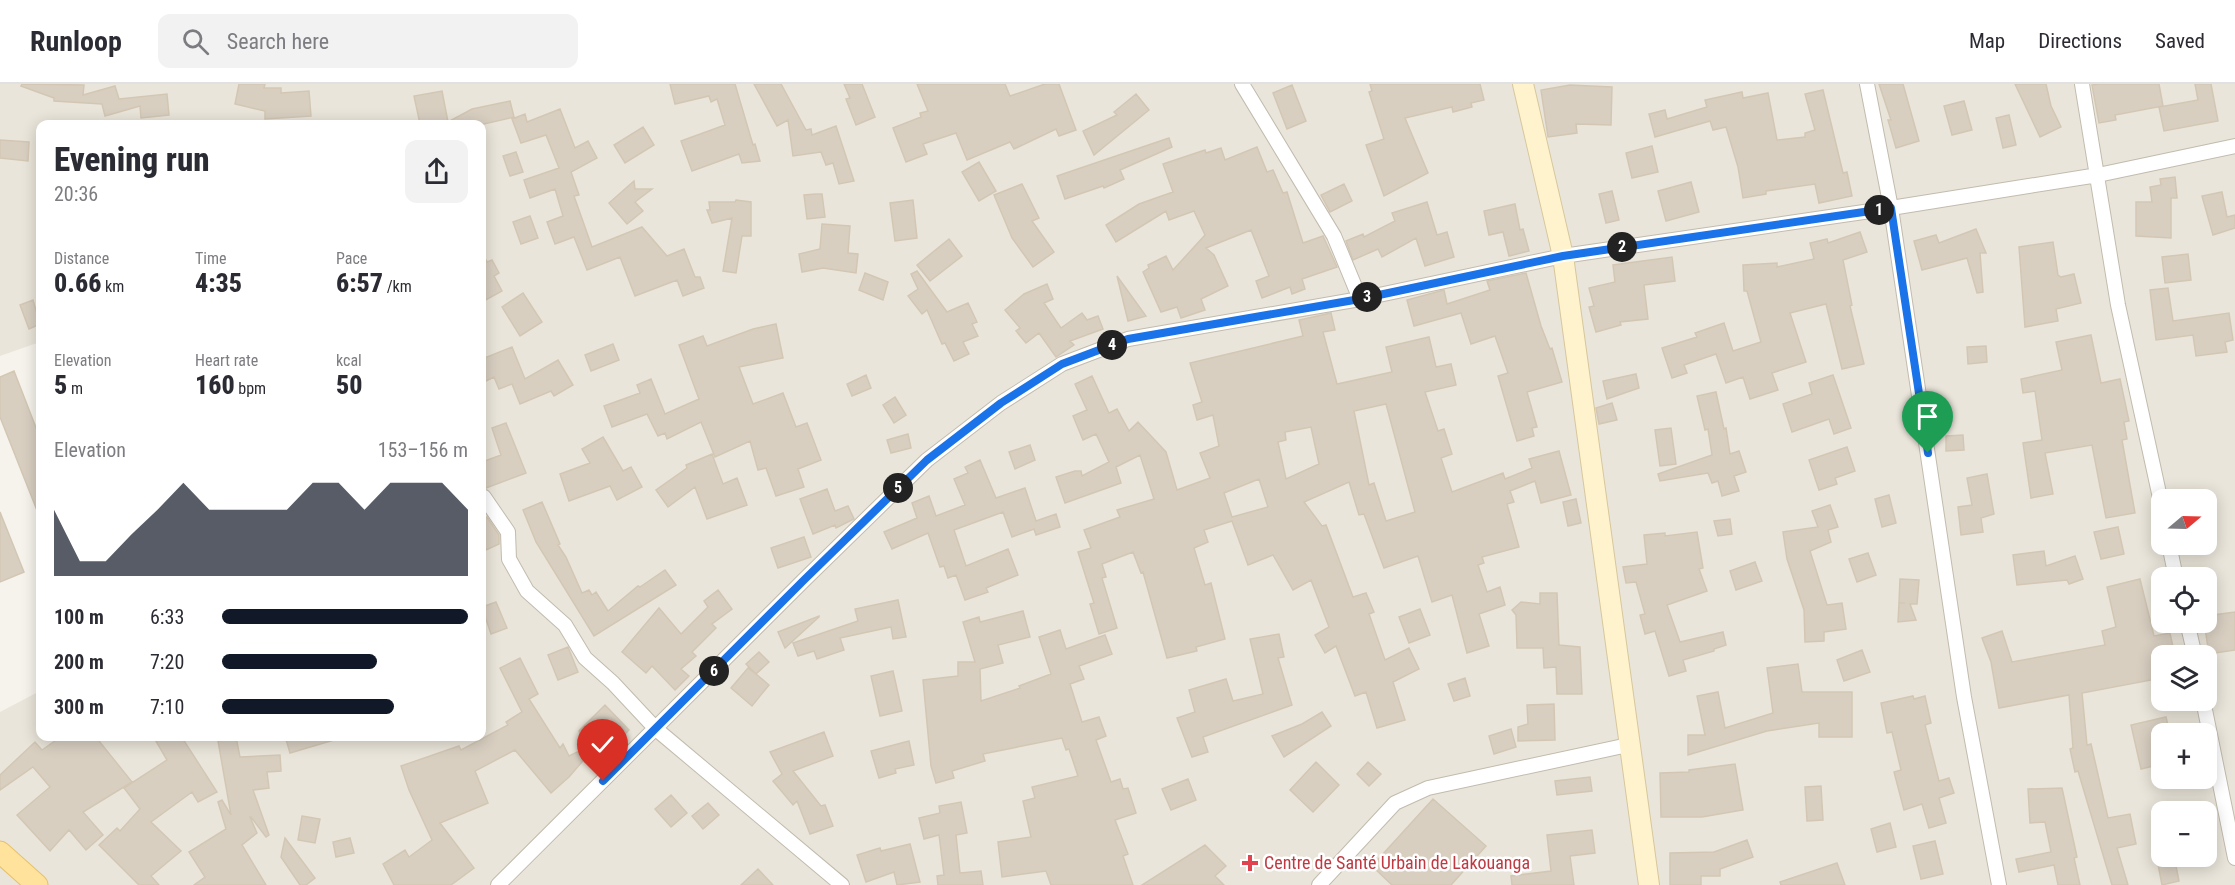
<!DOCTYPE html>
<html lang="en">
<head>
<meta charset="utf-8">
<style>
	:root { --surface:#fff; --page:#f2f2f3; --text:#2b2b33; --muted:#7c7c81; --line:#e1e1e2; --accent:#111827 }
	body { margin:0; font-family:"Roboto Condensed",sans-serif; background:var(--page); color:var(--text); height:100vh; display:flex; flex-direction:column; font-size:22px; white-space:nowrap }
	* { box-sizing:border-box; margin:0 }
	p { font-size:20px; color:var(--muted) }
	.icon { flex:none; width:33px; height:33px; fill:none; stroke:currentColor; stroke-width:2; stroke-linecap:round; stroke-linejoin:round }
	.map { position:relative; flex:1; overflow:hidden }
	.panel { position:absolute; left:36px; top:36px; width:450px; height:621px; display:flex; flex-direction:column; background:var(--surface); border-radius:12px; box-shadow:0 3px 15px #0003 }
	.panel>* { flex:none }
	.needle { width:39px; rotate:71deg }
	.tools { position:absolute; left:2151px; top:405px; display:grid; gap:12px }
	.tools a { display:grid; place-items:center; width:66px; height:66px; border-radius:12px; background:var(--surface); box-shadow:0 3px 15px #0003; font-size:30px }
	.pin { position:absolute; display:grid; place-items:center; width:51px; height:51px; color:#fff; margin:-62px -26px; border-radius:50% 50% 50% 0; rotate:-45deg; box-shadow:0 0 6px #0007 }
	.pin .icon { rotate:45deg }
	.km { position:absolute; width:30px; height:30px; margin:-15px; border-radius:50%; background:#222; color:#fff; font-size:16px; line-height:30px; text-align:center }
	.round { display:grid; place-items:center; flex:none; width:63px; height:63px; border-radius:12px; background:var(--page) }
	.summary { display:flex; align-items:center; justify-content:space-between; height:102px; padding:0 18px }
	h1 { font-size:33px; font-weight:800; line-height:45px }
	.stats { display:grid; grid-template-columns:repeat(3,1fr); gap:9px; height:102px; padding:6px 18px }
	.stats div { display:grid; align-content:center }
	.stats b { font-size:26px; font-weight:800 }
	.stats small { font-size:16px; font-weight:400 }
	.stats p { font-size:16px }
	.chart { height:168px; padding:12px 18px }
	.chart p { display:flex; justify-content:space-between }
	.chart svg { width:100%; height:108px; margin-top:6px; fill:var(--accent); opacity:.7 }
	ul { padding:0 18px; list-style:none; font-size:20px }
	li { display:grid; grid-template-columns:96px 72px 1fr; align-items:center; height:45px }
	li i { height:15px; border-radius:8px; background:var(--accent) }
	header { display:flex; align-items:center; gap:36px; box-sizing:border-box; height:84px; padding:0 30px; background:var(--surface); border-bottom:2px solid var(--line) }
	header strong { font-size:28px }
	nav { display:flex; gap:33px; margin-inline-start:auto; font-size:21px }
	.search { width:420px; height:54px; background:var(--page); display:flex; align-items:center; gap:15px; box-sizing:border-box; padding:0 21px; border-radius:12px; color:var(--muted); font-size:22px }
	.map>svg:first-child { display:block }
	.residential { fill:#eae5da; fill-rule:evenodd }
	.building { fill:#d8cfc1; stroke:#d3c7b4; stroke-width:1.5; fill-rule:evenodd }
	.lines { fill:none; stroke-linecap:round; stroke-linejoin:round }
	.street-casing { stroke:#c2bbae; stroke-width:16 }
	.secondary-casing { stroke:#d6c79b; stroke-width:22 }
	.primary-casing { stroke:#e6c16a; stroke-width:23 }
	.street { stroke:#fff; stroke-width:14 }
	.secondary { stroke:#fff3cd; stroke-width:20 }
	.primary { stroke:#ffe39c; stroke-width:21 }
	.route-casing { stroke:#fff; stroke-width:12 }
	.route { stroke:#1a73e8; stroke-width:8 }
	.health-dot { fill:#e0444e; stroke:#fff; stroke-width:2 }
	.labels { text-anchor:middle; stroke-width:5; stroke-linejoin:round; paint-order:stroke }
	.health-label { font-size:18px; fill:#be3a42; stroke:#fff; text-anchor:start }
</style>
</head>
<body>
<header>
<strong>Runloop</strong>
<div class="search"><svg class="icon" aria-label="search" viewBox="0 0 24 24"><circle cx="10" cy="10" r="6"/><path d="M15 15l6 6"/></svg>Search here</div>
<nav><a>Map</a><a>Directions</a><a>Saved</a></nav>
</header>
<div class="map">
<svg width="2235" height="801" viewBox="0 0 2235 801">
	<rect width="100%" height="100%" fill="#f6f3ec"/>
	<path class="residential" d="M0 0H2235V801H0V628L40 607V652H482V40H40V258L0 272ZM2162 416H2206V460H2162ZM2162 494H2206V538H2162ZM2162 572H2206V616H2162ZM2162 650H2206V694H2162ZM2162 728H2206V772H2162Z"/>
	<path class="building" d="M22 0 84 1 83 11 115 2 119 15 167 10 169 31 141 34 140 22 105 32 102 20 54 17V14L21 2Z
		M239 0H265L264 4H281V9L309 7 311 32 265 35V27L235 20Z
		M670 0H735L753 61 755 60 760 77 742 79 739 70 692 87 681 57 725 41 717 15 711 18 709 12 675 20Z
		M754 0H781L806 46 811 45 812 51 836 42 854 97 839 100 833 79 826 81 821 68 793 72 788 36 777 42Z
		M844 0H862L875 33 856 41 846 15 850 14Z
		M917 0H1005L1010 12 1045 0H1059L1076 46 1059 52 1056 45 1014 65 1010 58 967 76 956 49 923 60 927 70 906 78 893 44 921 33 920 29 928 27Z
		M1370 0H1480L1484 16 1471 19 1472 23 1453 28 1452 23 1405 34 1428 89 1384 112 1366 61 1384 55 1369 8 1372 7Z
		M1879 0H1903L1919 57 1896 64 1888 36H1891Z
		M2015 0H2046L2051 22 2061 43 2040 53Z
		M2099 0H2159L2163 22 2115 31 2116 36 2099 39 2092 1Z
		M2195 0H2211L2218 37 2164 47 2159 23 2198 16Z
		M1292 1 1306 37 1287 45 1273 9Z
		M1570 1 1612 3 1611 41 1576 40 1577 49 1548 53 1541 6Z
		M1823 6 1843 89 1847 88 1852 112 1819 119 1815 100 1766 107V110L1743 114 1738 83 1726 43 1713 46 1710 37 1655 53 1649 30 1665 26 1667 35 1707 23 1705 16 1742 8 1743 14 1768 9 1777 56 1805 53V49L1815 46 1805 10Z
		M442 7 448 38 472 25 510 17 514 33 484 40H420L414 12Z
		M1136 10 1149 26 1094 71 1083 47 1117 31 1114 28Z
		M1964 17 1972 46 1952 51 1944 22Z
		M560 25 575 64 588 57 597 74 571 88 579 111 574 112 592 163 642 143 667 172 684 165 695 193H700L704 204 683 212 677 196 635 212 620 173 587 186 574 153 555 160 547 138 563 132 555 105 530 114 524 96 559 84 546 51 521 59 512 35 525 30 527 38Z
		M2009 31 2016 61 2003 64 1996 34Z
		M643 43 654 61 625 79 614 61Z
		M1169 54 1172 63 1120 86 1124 95 1104 104 1103 102 1065 115 1057 92Z
		M0 56 29 58 28 77 0 74Z
		M1652 62 1658 88 1632 94 1626 69Z
		M1257 63 1267 88 1273 86 1283 109 1287 108 1303 159 1323 152 1337 183 1302 195 1305 205 1292 210 1290 203 1262 214 1256 197 1269 192 1251 146 1206 164 1214 171 1228 202 1201 215 1205 226 1181 234 1177 223 1161 228 1143 188 1149 184 1148 181 1166 172 1173 186 1205 151 1194 127 1169 136 1166 127 1116 158 1106 141 1139 120 1173 108 1163 80 1205 66 1206 69 1221 64 1225 76Z
		M516 68 523 88 510 92 503 72Z
		M979 78 996 107 979 117 962 88Z
		M2175 93 2177 114H2171V154L2136 152V118H2152L2150 103 2161 101 2160 95Z
		M634 97 635 105H652L635 118 643 127 627 140 609 119Z
		M1691 98 1699 128 1666 137 1658 107Z
		M1022 100 1039 134 1032 137 1054 168 1033 183 1012 154 994 111Z
		M1344 100 1352 117 1330 128 1321 111Z
		M1612 107 1619 136 1606 139 1599 110Z
		M2222 108 2227 133 2235 131V144L2213 151 2202 112Z
		M816 110H822L825 133 807 135 804 111Z
		M736 116 751 118V152H742L736 189 723 187 732 134 712 139 707 126H710L709 118H735Z
		M913 116 917 154 895 157 890 119Z
		M1427 118 1437 151 1447 148 1454 173 1425 182 1416 154 1382 173 1378 165 1353 176 1346 157 1363 150 1364 153 1395 137 1392 129Z
		M1515 120 1520 146 1523 145 1529 167 1509 172 1503 148 1489 151 1484 127Z
		M530 132 538 154 521 160 513 138Z
		M822 140 850 142 848 169 858 170 856 189 823 184 802 188 799 170 820 165Z
		M1976 145 1986 169H1980L1983 208 1977 209 1967 174 1922 186 1914 157 1936 151 1939 159Z
		M1860 148 1867 168 1843 176 1852 221 1850 222 1864 280 1842 285 1826 220 1790 229 1806 278 1772 289 1778 306 1750 315 1743 293 1726 299 1716 270 1684 281 1687 289 1672 294 1662 264 1697 253 1695 249 1724 239 1733 267 1761 258 1747 207H1744L1743 181 1777 179V183L1814 175 1810 159 1827 155 1828 159Z
		M949 155 962 172 930 197 917 181Z
		M2053 158 2058 191 2061 193 2074 190 2081 219 2056 225 2058 237 2025 243 2019 163Z
		M482 168 487 178 492 176 499 189 494 192 502 207 482 218Z
		M2188 170 2191 196 2165 199 2162 173Z
		M1672 173 1675 197 1644 201 1648 235 1620 238 1621 241 1596 248 1589 223 1594 222 1589 204 1615 198 1613 181Z
		M917 187 947 228 968 219 977 238 972 240 978 252 963 258 969 270 954 277 945 259 942 260 927 226 922 230 908 212 918 205 911 190Z
		M865 189 888 198 883 216 859 206Z
		M1526 189 1541 242 1550 265 1552 264 1562 298 1527 308 1537 343 1532 344 1534 352 1517 357 1498 292 1508 289 1495 252 1471 260 1461 229 1414 242 1407 216 1444 206 1447 220 1490 206 1487 197Z
		M1117 192 1146 232 1128 237Z
		M1047 200 1053 215 1044 219 1061 244 1082 229 1087 236 1098 232 1103 245 1070 257 1074 261 1056 273 1039 249 1026 259 1016 247 1020 244 1005 226 1024 210Z
		M2168 204 2173 237 2229 229 2233 256 2225 258 2227 268 2196 272 2193 251 2156 256 2150 206Z
		M523 209 542 238 520 252 502 223Z
		M33 216 40 240 29 245 20 221Z
		M1331 229 1335 246 1323 248 1337 300 1392 288 1386 263 1429 253 1436 283 1451 280 1456 301 1425 308 1438 347 1444 345 1452 370 1441 374 1452 408 1503 389 1505 395 1532 384 1529 375 1559 367 1571 411 1541 419 1535 397 1510 407 1514 418 1507 420 1519 463 1482 473 1484 479 1478 481 1487 508 1500 503 1505 521 1479 530 1489 562 1467 569 1452 511 1432 518 1418 472 1384 484 1364 430 1359 431 1349 398 1304 418 1322 442 1326 441 1353 513 1366 509 1374 528 1369 530 1385 576 1409 564 1419 585 1393 598 1405 636 1377 644 1366 608 1355 612 1336 562 1325 569 1315 551 1329 543 1311 496 1293 506 1273 471 1248 481 1232 437 1204 446 1208 458 1194 464 1205 501 1211 499 1225 555 1196 563 1197 567 1167 574 1143 488 1141 489 1133 468 1102 480 1106 493 1102 494 1117 544 1099 550 1090 520 1094 519 1078 468 1091 464 1084 446 1120 433 1117 426 1154 415 1140 371 1116 383 1121 399 1065 419 1056 393 1075 387H1081L1082 392 1109 378 1096 350 1083 356 1073 332 1087 326 1075 300 1092 292 1109 329 1117 325 1129 347 1138 338 1166 368 1177 406 1210 394 1200 369 1219 362 1213 331 1197 336 1193 321 1202 318 1190 279 1303 252 1299 236ZM1386 320 1415 428 1386 437 1374 399 1369 401 1354 327ZM1311 343 1319 380 1286 395 1278 358 1286 356 1285 348ZM1259 395 1268 423 1232 433 1224 409Z
		M776 240 783 274 739 283 753 320 783 309 796 343 807 339 821 376 798 385 804 403 776 412 766 384 758 386 750 357 715 373 701 338 667 355 665 349 658 352 647 330 612 343 604 322 640 309 637 301 651 295 665 330 699 315 679 261 703 252 707 262 753 245Z
		M2091 251 2101 299 2120 295 2129 337 2124 338 2127 355 2122 356 2135 429 2106 434 2092 361 2045 369 2053 410 2031 414 2023 359 2042 356 2035 307 2023 309 2021 295 2062 286 2056 258Z
		M613 260 619 276 591 287 585 271Z
		M1986 262 1987 278 1968 280 1967 263Z
		M512 263 525 295 558 276 573 301 554 312 551 307 520 320 512 300 499 305 494 293 482 299V275Z
		M14 287 40 354V434L0 333V293Z
		M1636 290 1639 304 1607 315 1603 297Z
		M866 291 871 304 852 312 847 300Z
		M1833 291 1851 344 1834 350 1829 335 1792 348 1783 320 1812 310 1809 299Z
		M1716 308 1724 345 1726 344 1730 370 1739 367 1746 388 1734 392 1739 407 1722 412 1718 397 1712 399 1708 389 1660 397 1658 390 1712 371 1708 345 1705 346 1697 312Z
		M895 313 906 331 894 339 883 321Z
		M1612 319 1617 336 1599 340 1596 324Z
		M506 339 526 389 486 404 482 392V378L501 371 492 344Z
		M1671 344 1676 380 1660 382 1655 346Z
		M908 350 911 364 891 369 887 356Z
		M1963 351 1964 366 1946 367V352Z
		M603 353 623 387 631 383 642 403 617 416 610 402 569 417 560 390 590 379 582 365Z
		M1030 361 1035 376 1015 385 1009 368Z
		M1847 363 1855 387 1835 394 1837 400 1819 406 1809 376Z
		M712 370 723 400 737 394 747 421 707 435 695 403 668 423 656 406 687 384 686 381Z
		M980 376 996 414 1025 404 1036 437 1056 430 1060 443 1036 451 1034 445 1012 453 1003 428 954 446 966 482 1008 465 1018 491 986 504 988 508 965 516 956 491 948 494 944 482 940 483 928 449 892 465 884 448 917 434 912 419 929 412 936 432 965 421 954 395 968 389 965 383Z
		M1987 390 1994 430 1981 434 1983 448 1961 451 1958 423 1972 421 1967 394Z
		M827 405 835 427 848 422 854 435 836 444 835 441 813 450 800 415Z
		M1889 411 1896 439 1882 443 1875 415Z
		M1576 415 1581 439 1568 442 1563 418Z
		M542 418 560 460 558 461 566 473 582 509 589 506 592 511 596 508 608 527 638 502 640 503 665 486 676 501 594 552 536 458 523 426Z
		M1830 421 1838 443 1828 446 1831 458 1810 467 1827 521 1842 519 1846 545 1824 548V557L1805 558 1804 526 1787 475 1783 448 1818 443 1812 427Z
		M0 428 24 488 0 498Z
		M487 433 499 451V460L486 466 482 455V435Z
		M1730 435 1732 450 1718 452 1714 437Z
		M2118 443 2124 470 2101 475 2094 448Z
		M1697 448 1703 484 1699 485 1707 507 1667 521 1680 558 1723 548 1726 561 1714 565V567L1683 576 1686 587 1669 592 1655 547 1645 550 1640 531 1645 530 1636 498 1626 499 1623 483 1647 480 1644 451 1665 449V452Z
		M804 453 811 473 778 484 771 464Z
		M2044 467 2046 482 2075 472 2083 495 2069 500 2067 496 2017 501 2013 471Z
		M1868 469 1876 491 1857 498 1849 475Z
		M1755 478 1762 497 1736 506 1730 487Z
		M1900 495 1919 496 1917 520H1910L1916 536 1898 538 1899 519H1905H1899Z
		M2140 495 2154 552 2170 549 2175 572H2162V594L2082 609 2087 661 2091 660 2108 734 2130 730 2136 760 2117 764 2128 801H2112L2078 687 2075 688 2070 665 2073 664 2069 611 1999 624 1991 578 1982 554 2002 547 2012 578 2105 561 2102 547 2116 543 2107 503Z
		M718 506 732 525 712 540 716 544 692 568 696 572 681 585 689 592 675 606 652 582 646 589 622 568 659 524 681 550 708 523 704 517Z
		M1540 509H1557L1559 561 1580 563 1582 610H1557L1556 583 1544 584 1543 564H1517L1516 531 1512 526 1521 518 1540 520Z
		M898 516 906 553 893 555 891 543 840 554 844 566 817 575 814 567 798 572 793 559 858 537 855 525Z
		M496 518 507 544 491 550 482 523Z
		M1420 525 1430 551 1409 559 1399 533Z
		M1023 527 1030 553 998 561 1003 579 980 585 981 617 1020 604 1019 602 1051 590 1039 553 1060 546 1066 565 1105 551 1112 570 1079 582 1084 595 1070 600 1082 638 1099 633 1106 652 1096 656 1111 698 1120 695 1123 705 1128 704 1136 729 1115 736 1128 770 1123 772 1133 801H1051L1046 787 1002 793 998 758 1031 753 1023 717 1035 714 1032 703 1078 692 1069 665 1066 666 1062 654 983 670 985 677 952 687 954 694 936 699 931 682 923 596 958 592V578H975L963 538 979 533 980 538Z
		M2235 528V566L2209 570 2204 538H2206V532Z
		M819 532V533L785 564 778 548Z
		M1279 550 1284 573 1278 574 1292 621 1203 653 1208 668 1192 673 1177 634 1195 628 1189 606 1226 595 1233 617 1263 610 1250 555Z
		M568 563 578 588 558 596 548 571Z
		M1862 566 1870 588 1844 597 1837 576Z
		M759 568 769 578 756 590 769 601 752 622 731 604 748 584 756 590 746 580Z
		M520 574 538 610 529 615 560 664 563 660 569 672 586 664 579 647 605 621 629 646 615 660 606 650 569 693 551 709 515 666 475 687 488 719 440 739 474 784 451 801H394L383 780 405 766 409 773 432 756 409 706 401 682 459 662 461 666 508 641 506 638 522 628 500 584Z
		M1798 580 1802 608H1852V653H1819V639L1767 647 1688 671V651H1705L1697 612 1718 608 1725 644 1773 629 1767 584Z
		M893 587 902 627 880 632 871 592Z
		M1465 594 1470 612 1454 617 1448 600Z
		M1913 612 1914 615 1925 612 1931 639 1925 641 1939 697 1949 694 1954 709 1939 714 1946 739 1929 744 1922 720 1904 726 1894 688 1901 686 1892 648 1887 649 1881 619Z
		M1554 620 1555 656 1518 657V643L1528 640 1527 621Z
		M1322 628 1331 642 1284 673 1272 652 1302 640Z
		M2166 633 2170 650H2162V680L2141 685 2131 641Z
		M1511 645 1516 663 1494 670 1489 652Z
		M824 648 833 672 793 687 821 722 825 721 833 742 810 750 797 717 793 721 773 697 782 690 770 668Z
		M62 652H95L132 698 83 728 103 751 86 766 69 746 50 767 17 731 50 703 33 683 0 706V691L35 658 42 666Z
		M153 652H181L217 708 198 718 192 708 151 738 181 767 151 792 159 801H139L99 761 117 744 120 747 140 725 124 704 167 676Z
		M285 652H333L334 656 290 669Z
		M236 653 240 673 280 671 281 687 267 688 269 704 253 706 269 751 266 753 251 733H250L257 749 242 761 266 801H194L205 793 189 768 226 745 218 718 222 716 231 731 218 657Z
		M909 657 914 681 895 685 896 689 879 694 871 667Z
		M1316 678 1339 701 1313 728 1290 706Z
		M1368 678 1381 690 1369 702 1357 690Z
		M1735 680 1743 726 1702 733H1661L1660 689 1689 688V686Z
		M1590 693 1592 707 1557 711 1555 697Z
		M1188 695 1196 716 1171 726 1162 705Z
		M1821 702 1823 736 1807 737 1805 703Z
		M2062 704 2077 773 2074 774 2080 801H2058L2054 781 2019 788 2016 775 2051 768 2045 738 2030 739 2028 705Z
		M671 711 687 729 671 743 655 725Z
		M1433 715 1486 762 1451 801H1392L1372 782Z
		M961 718 967 749 956 751 960 789 981 787 983 801H938L937 792 944 791 939 751 924 755 919 734 940 729 939 722Z
		M708 719 719 731 703 745 692 732Z
		M302 732 320 735 315 759 298 756Z
		M1890 739 1896 763 1877 768 1871 745Z
		M1592 746 1595 769 1570 772 1574 801H1512L1511 792 1551 787 1547 751Z
		M285 754 315 794 306 801H300L281 773Z
		M350 754 354 769 336 773 333 758Z
		M1747 756 1753 773 1720 785V792H1701V801H1670V769L1714 768Z
		M1935 757 1943 790 1921 795 1913 762Z
		M910 760 920 798 897 801 894 788 866 798 857 771 880 764 881 767Z
		M1205 761 1226 782 1215 792 1224 801H1142Z
		M2174 772 2179 797 2162 801 2157 775Z
		M1837 779 1845 801H1781L1780 798Z
		M758 785 773 801H741Z"/>
	<g class="lines">
		<defs>
			<path id="street" d="M1242 0 1334 152 1360 215
				M1867 0 1891 124 1964 613 1999 801
				M2082 0 2118 221 2162 423
				M482 413H484L508 448 509 475 527 507 565 541 585 574 613 599 656 645 842 801
				M2169 460 2176 494
				M2187 538 2195 572
				M2203 616 2235 774
				M498 801 805 495 927 376 1001 319 1062 280 1128 255 1360 215 1563 172 1891 124 2098 91 2235 62
				M1319 801 1395 719 1428 704 1628 661"/>
			<path id="secondary" d="M1523 0 1563 172 1649 801"/>
			<path id="primary" d="M0 768 37 801"/>
		</defs>
		<use href="#street" class="street-casing"/>
		<use href="#secondary" class="secondary-casing"/>
		<use href="#primary" class="primary-casing"/>
		<use href="#street" class="street"/>
		<use href="#secondary" class="secondary"/>
		<use href="#primary" class="primary"/>
	</g>
	<g class="lines">
		<defs>
			<path id="route" d="M603 697 805 495 927 376 1001 319 1062 280 1128 255 1360 215 1563 172 1891 124 1928 369"/>
		</defs>
		<use href="#route" class="route-casing"/>
		<use href="#route" class="route"/>
	</g>
	<path class="health-dot" d="M1247 770h6v6h6v6h-6v6h-6v-6h-6v-6h6z"/>
	<g class="labels">
		<g class="health-label">
			<text x="1264" y="785">Centre de Santé Urbain de Lakouanga</text>
		</g>
	</g>
</svg>
<div class="tools">
<a><svg class="needle" viewBox="-14 -14 28 28"><path d="M0-13l5 13h-10z" fill="#e53935"/><path d="M0 13l5-13h-10z" fill="#7c7c81"/></svg></a>
<a><svg class="icon" aria-label="locate" viewBox="0 0 24 24"><circle cx="12" cy="12" r="6"/><path d="M12 2v4M12 18v4M2 12h4M18 12h4"/></svg></a>
<a><svg class="icon" aria-label="layers" viewBox="0 0 24 24"><path d="M12 4l9 5-9 5-9-5zM3 14l9 5 9-5"/></svg></a>
<a>+</a>
<a>−</a>
</div>
<div class="pin" style="left:1928px;top:369px;background:#1e9e55"><svg class="icon" aria-label="arrive" viewBox="0 0 24 24"><path d="M6 21V4h12l-3 4 3 4H6"/></svg></div>
<div class="pin" style="left:603px;top:697px;background:#d93025"><svg class="icon" aria-label="check" viewBox="0 0 24 24"><path d="M5 12l5 5 9-10"/></svg></div>
<b class="km" style="left:1879px;top:126px">1</b>
<b class="km" style="left:1622px;top:163px">2</b>
<b class="km" style="left:1367px;top:213px">3</b>
<b class="km" style="left:1112px;top:261px">4</b>
<b class="km" style="left:898px;top:404px">5</b>
<b class="km" style="left:714px;top:587px">6</b>
<section class="panel">
<div class="summary"><div><h1>Evening run</h1><p>20:36</p></div><a class="round"><svg class="icon" aria-label="share" viewBox="0 0 24 24"><path d="M12 15V3M7 8l5-5 5 5M5 13v7h14v-7"/></svg></a></div>
<div class="stats">
<div><p>Distance</p><b>0.66<small> km</small></b></div>
<div><p>Time</p><b>4:35</b></div>
<div><p>Pace</p><b>6:57<small> /km</small></b></div>
</div>
<div class="stats">
<div><p>Elevation</p><b>5<small> m</small></b></div>
<div><p>Heart rate</p><b>160<small> bpm</small></b></div>
<div><p>kcal</p><b>50</b></div>
</div>
<div class="chart"><p><span>Elevation</span>153–156 m</p>
<svg viewBox="0 0 160 44" preserveAspectRatio="none"><path d="M0 44V17L10 38L20 38L30 27L40 17L50 6L60 17L70 17L80 17L90 17L100 6L110 6L120 17L130 6L140 6L150 6L160 17V44z"/></svg>
</div>
<ul>
<li><b>100 m</b>6:33<i style="width:100%"></i></li>
<li><b>200 m</b>7:20<i style="width:63%"></i></li>
<li><b>300 m</b>7:10<i style="width:70%"></i></li>
</ul>
</section>
</div>
</body>
</html>
